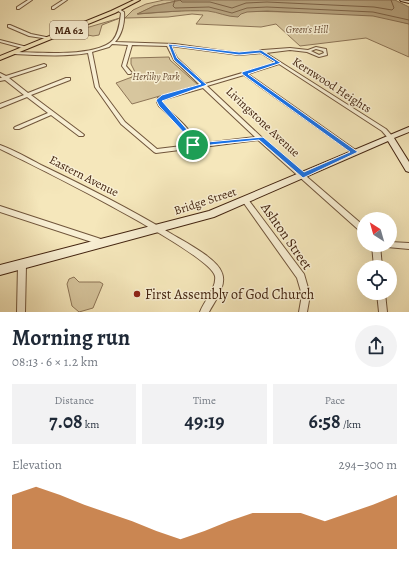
<!DOCTYPE html>
<html lang="en">
<head>
<meta charset="utf-8">
<style>
	:root { --surface:#fff; --page:#f2f2f3; --text:#1f2937; --muted:#747a83; --accent:#b45309 }
	body { margin:0; font-family:Alegreya,serif; background:var(--page); color:var(--text); height:100vh; display:flex; flex-direction:column; font-size:15px; white-space:nowrap }
	* { box-sizing:border-box; margin:0 }
	p { font-size:13px; color:var(--muted) }
	.icon { flex:none; width:22px; height:22px; fill:none; stroke:currentColor; stroke-width:2; stroke-linecap:round; stroke-linejoin:round }
	.map { position:relative; height:312px; overflow:hidden }
	.sheet { display:flex; flex-direction:column; background:var(--surface); flex:1 }
	.sheet>* { flex:none }
	.needle { width:26px; rotate:323deg }
	.fabs { position:absolute; left:357px; top:212px; display:grid; gap:8px }
	.fabs a { display:grid; place-items:center; width:40px; height:40px; border-radius:50%; background:var(--surface); box-shadow:0 4px 16px #0002; font-size:20px }
	.pin { position:absolute; display:grid; place-items:center; width:34px; height:34px; color:#fff; margin:-17px; border:2px solid #fff; border-radius:50%; box-shadow:0 1px 4px #0007 }
	.round { display:grid; place-items:center; flex:none; width:42px; height:42px; border-radius:21px; background:var(--page) }
	.headline { display:flex; align-items:center; justify-content:space-between; height:68px; padding:0 12px }
	h1 { font-size:22px; font-weight:700; line-height:30px }
	.stats { display:grid; grid-template-columns:repeat(3,1fr); gap:6px; height:68px; padding:4px 12px }
	.stats div { display:grid; align-content:center; border-radius:0px; background:var(--page); text-align:center }
	.stats b { font-size:20px; font-weight:700 }
	.stats small { font-size:11px; font-weight:400 }
	.stats p { font-size:11px }
	.chart { height:112px; padding:8px 12px }
	.chart p { display:flex; justify-content:space-between }
	.chart svg { width:100%; height:72px; margin-top:4px; fill:var(--accent); opacity:.7 }
	.map>svg:first-child { display:block }
	.green { fill:#d7c69e; stroke:#8d7557 }
	.water { fill:#b8a581; stroke:#897154 }
	.lines { fill:none; stroke-linecap:round; stroke-linejoin:round }
	.shore { stroke:#7e6448; stroke-width:1 }
	.street-casing { stroke:#70553b; stroke-width:2 }
	.secondary-casing { stroke:#432410; stroke-width:2 }
	.primary-casing { stroke:#432410; stroke-width:2 }
	.street { fill:#f8efd3; fill-rule:evenodd }
	.secondary { fill:#f8efd3; fill-rule:evenodd }
	.primary { fill:#f5e7bb; fill-rule:evenodd }
	.route { fill:#1a73e8; stroke:#fff; fill-rule:evenodd }
	.poi-dot { fill:#8f2418; stroke:#f8efd3; stroke-width:1.5 }
	.labels { text-anchor:middle; stroke-width:3; stroke-linejoin:round; paint-order:stroke }
	.far-park-label { font-size:10px; font-style:italic; fill:#684c34; stroke:#f8efd3 }
	.shield { fill:#f8efd3; stroke:#79614a; stroke-width:1 }
	.shield-label { font-size:11px; font-weight:bold; fill:#432410 }
	.street-label { font-size:12px; fill:#432410; stroke:#f8efd3 }
	.near-street-label { font-size:14px; fill:#432410; stroke:#f8efd3 }
	.near-poi-label { font-size:14px; fill:#432410; stroke:#f8efd3; text-anchor:start }
</style>
</head>
<body>
<div class="map">
<svg width="409" height="312" viewBox="0 0 409 312">
	<rect width="100%" height="100%" fill="#f5e7bb"/>
	<filter id="stains"><feTurbulence type="fractalNoise" baseFrequency=".005" numOctaves="4"/><feColorMatrix values="0 0 0 0 .2 0 0 0 0 .09 0 0 0 0 .02 0 0 0 .5 -.17"/></filter>
	<radialGradient id="worn" r=".72"><stop offset=".6" stop-color="#630" stop-opacity="0"/><stop offset="1" stop-color="#630" stop-opacity=".3"/></radialGradient>
	<path class="green" d="M164 0H181L154 6 138 14 192 10 340 13 381 16 409 24V57L366 38 300 46 276 24 261 27 196 24 203 15 192 14 168 17 125 18 133 10 146 4Z
		M120 18 102 25 99 35 93 36 72 32Z
		M169 57 170 60 198 85 132 104 116 83 132 77 135 72 131 64V58Z
		M74 277 79 282H100L103 284 93 308 79 312 72 306 67 284 69 279Z"/>
	<path class="water" d="M181 0H395L409 7V24L373 16 267 11 247 12 241 14 238 17C227 17 218 12 208 11 185 10 161 12 137 14L154 6Z"/>
	<g class="lines">
		<path class="shore" d="M175 0 173 6 175 8 209 7 232 13 247 8 267 7 373 12 409 20
			M180 0 182 2H210L232 8 246 3 267 2 374 7 392 10 394 8 391 0"/>
		<defs>
			<path id="street" d="M28 0H32L19 9H17V7Z
				M63 0H67L54 9H52V7Z
				M119 9 124 12C125 22 122 35 115 42L175 44 239 53 259 51 261 50H263L290 48 308 50 316 47 326 49 327 55 319 57 307 52 290 50 266 53 386 129 393 137 392 138H388L382 131 279 64 248 74 357 151 358 152 357 153H353L244 75 207 86 270 145 364 226V233L361 232 258 140 156 153 154 152 121 124 95 87 88 53C64 57 39 55 14 54L12 53 14 52C38 52 96 58 113 40 119 33 120 21 121 13L117 10ZM112 44 128 45 122 66 128 74H130L132 73 126 66 132 45 167 46 174 60 200 85 158 98 157 102 159 106C171 117 186 129 190 145L157 149 125 122 99 87 92 52 109 47ZM171 46 239 55 261 53 276 63 205 84 177 58ZM316 49 323 51 324 53 319 55 311 51ZM203 88 255 137 196 144C191 126 172 116 161 102L162 100Z
				M8 25H10L31 34 51 38 49 39 29 36 8 27Z
				M0 40 27 47 28 48 26 49 0 42Z
				M44 64 46 65V66L9 78 28 93 66 78H70V80L31 95 83 134 84 135 83 136H79L51 115 19 129H15L14 128 15 127 48 113 27 97 0 108V104L24 95 5 80 0 81V78H2L0 76V73L6 76Z
				M0 145C14 150 28 158 41 165 85 186 128 208 170 233 183 241 217 258 222 273 227 286 215 301 209 312H200C204 301 217 288 215 276 209 252 31 164 0 149Z
				M243 198H247L304 274 310 295 307 312H299L302 295 297 278 243 202 242 200Z
				M0 206 104 240 105 242 104 244 101 245 0 212Z
				M390 242 409 243V249L387 247 386 245H390Z
				M372 245H380L382 267H374Z
				M22 262 25 263 26 265 25 312H17L18 265 19 263Z
				M377 293H385L387 312H379Z"/>
			<path id="secondary" d="M400 0 409 1V3L401 1Z
				M409 127V132L394 138 409 162V172L406 171 388 141 214 217 0 275V265L209 211Z"/>
			<path id="primary" d="M134 0H140L115 13 0 60V56L111 11Z"/>
		</defs>
		<use href="#street" class="street-casing"/>
		<use href="#secondary" class="secondary-casing"/>
		<use href="#primary" class="primary-casing"/>
		<use href="#street" class="street"/>
		<use href="#secondary" class="secondary"/>
		<use href="#primary" class="primary"/>
	</g>
	<path class="route" d="M168 44 239 52 261 50 281 63 248 74 358 152 303 178 259 140 191 147 186 135 159 106 156 100 162 95 201 84 174 60ZM172 46 239 55 260 53 275 62 242 72V74L350 152 304 172 263 137 196 143 190 133 162 101 207 85 177 58Z"/>
	<circle class="poi-dot" cx="137" cy="294" r="4"/>
	<g class="labels">
		<g class="far-park-label">
			<text x="307" y="33">Green's Hill</text>
			<text x="156" y="80">Herlihy Park</text>
		</g>
		<rect class="shield" x="50" y="21" width="38" height="18" rx="3"/>
		<g class="shield-label">
			<text x="69" y="34">MA 62</text>
		</g>
		<g class="street-label">
			<text transform="translate(332 85) rotate(33)" y="4">Kernwood Heights</text>
			<text transform="translate(263 122) rotate(43)" y="4">Livingstone Avenue</text>
			<text transform="translate(84 176) rotate(27)" y="4">Eastern Avenue</text>
			<text transform="translate(205 201) rotate(-18)" y="4">Bridge Street</text>
		</g>
		<g class="near-street-label">
			<text transform="translate(287 236) rotate(55)" y="5">Ashton Street</text>
		</g>
		<g class="near-poi-label">
			<text x="145" y="299">First Assembly of God Church</text>
		</g>
	</g>
	<rect width="100%" height="100%" filter="url(#stains)"/>
	<rect width="100%" height="100%" fill="url(#worn)"/>
</svg>
<div class="fabs">
<a><svg class="needle" viewBox="-14 -14 28 28"><path d="M0-13l5 13h-10z" fill="#e53935"/><path d="M0 13l5-13h-10z" fill="#747a83"/></svg></a>
<a><svg class="icon" aria-label="locate" viewBox="0 0 24 24"><circle cx="12" cy="12" r="6"/><path d="M12 2v4M12 18v4M2 12h4M18 12h4"/></svg></a>
</div>
<div class="pin" style="left:193px;top:145px;background:#1e9e55"><svg class="icon" aria-label="arrive" viewBox="0 0 24 24"><path d="M6 21V4h12l-3 4 3 4H6"/></svg></div>
</div>
<section class="sheet">
<div class="headline"><div><h1>Morning run</h1><p>08:13 · 6 × 1.2 km</p></div><a class="round"><svg class="icon" aria-label="share" viewBox="0 0 24 24"><path d="M12 15V3M7 8l5-5 5 5M5 13v7h14v-7"/></svg></a></div>
<div class="stats">
<div><p>Distance</p><b>7.08<small> km</small></b></div>
<div><p>Time</p><b>49:19</b></div>
<div><p>Pace</p><b>6:58<small> /km</small></b></div>
</div>
<div class="chart"><p><span>Elevation</span>294–300 m</p>
<svg viewBox="0 0 160 44" preserveAspectRatio="none"><path d="M0 44V11L10 6L20 11L30 17L40 22L50 27L60 33L70 38L80 33L90 27L100 22L110 22L120 22L130 27L140 22L150 17L160 11V44z"/></svg>
</div>
</section>
</body>
</html>
